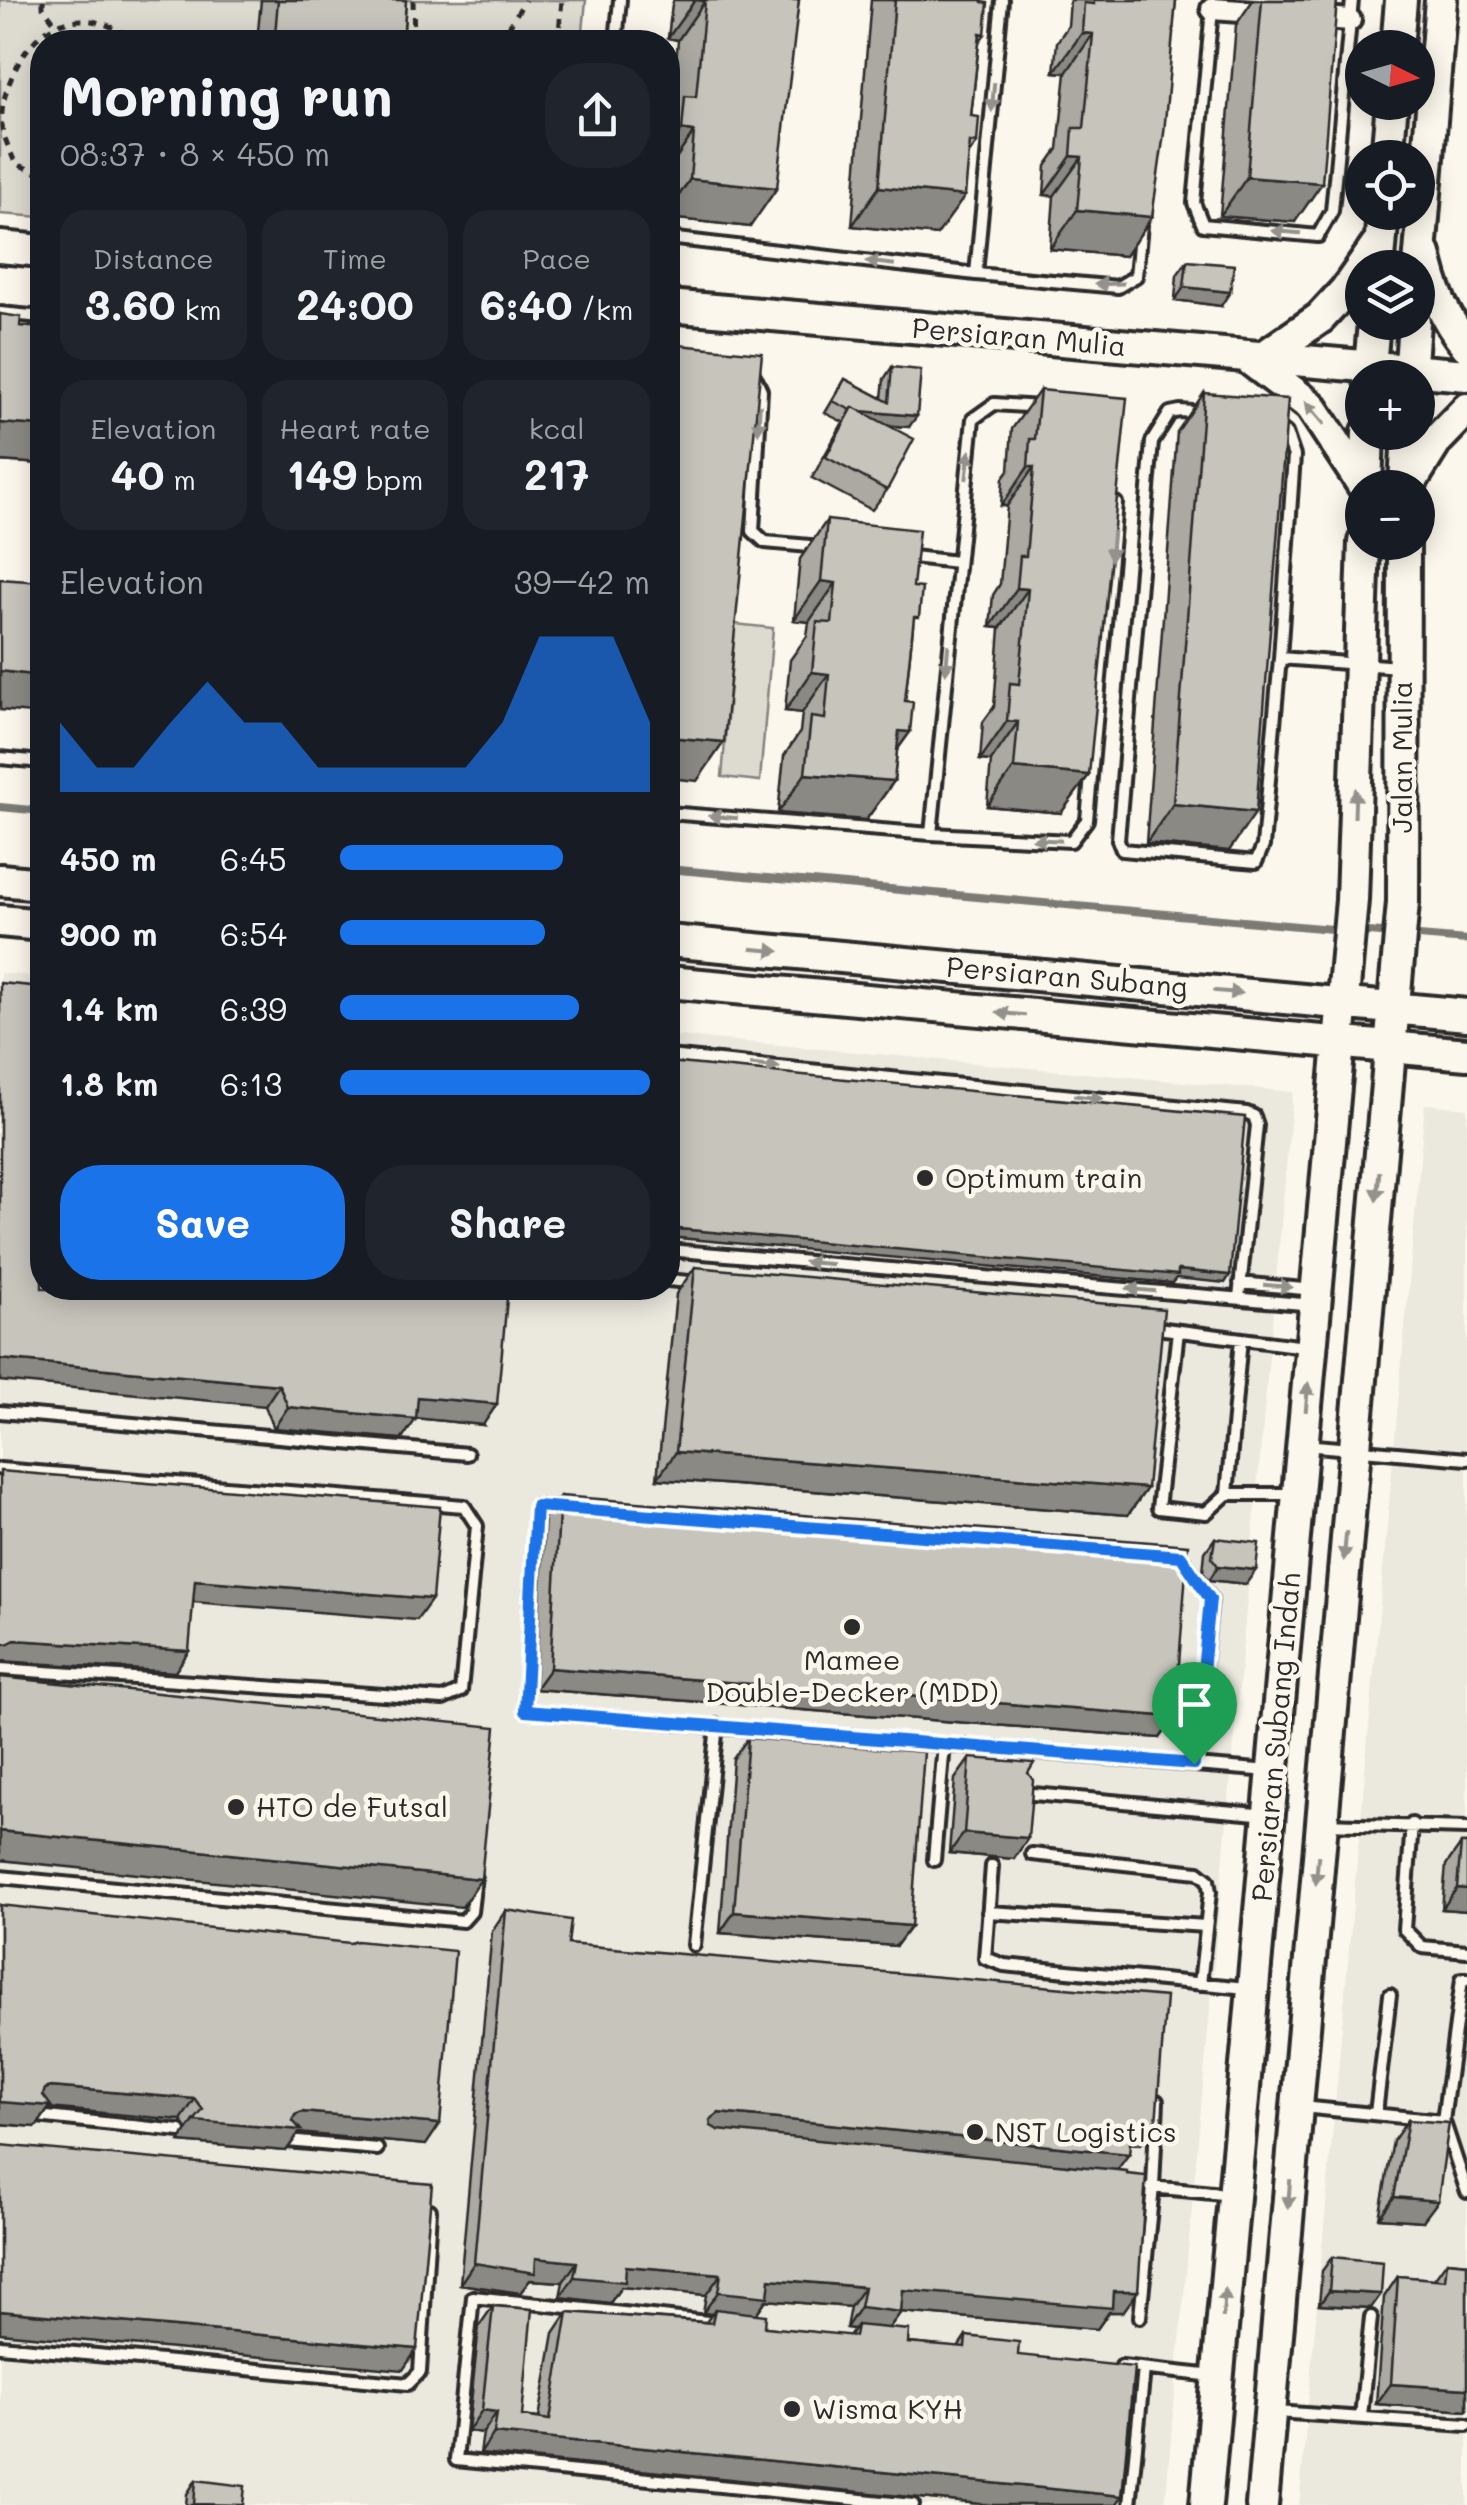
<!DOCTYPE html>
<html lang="en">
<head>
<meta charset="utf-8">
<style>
	:root { --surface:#171b24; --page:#20242c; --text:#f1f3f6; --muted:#9ea1a6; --accent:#1a73e8 }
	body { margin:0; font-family:Mali,sans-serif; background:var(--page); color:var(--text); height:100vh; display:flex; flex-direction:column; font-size:38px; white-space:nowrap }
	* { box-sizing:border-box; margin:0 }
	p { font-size:32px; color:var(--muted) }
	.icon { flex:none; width:55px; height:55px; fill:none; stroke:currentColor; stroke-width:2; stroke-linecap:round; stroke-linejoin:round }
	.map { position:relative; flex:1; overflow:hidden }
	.details { position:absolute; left:30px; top:30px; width:650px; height:1270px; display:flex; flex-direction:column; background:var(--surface); border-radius:40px; box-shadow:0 5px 25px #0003 }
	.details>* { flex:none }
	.needle { width:65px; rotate:95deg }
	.fabs { position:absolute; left:1345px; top:30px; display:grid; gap:20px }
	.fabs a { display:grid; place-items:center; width:90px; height:90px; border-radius:50%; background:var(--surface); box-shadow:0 5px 25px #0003; font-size:50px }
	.pin { position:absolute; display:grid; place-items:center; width:85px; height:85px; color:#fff; margin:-102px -42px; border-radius:50% 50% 50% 0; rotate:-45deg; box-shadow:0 0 10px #0007 }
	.pin .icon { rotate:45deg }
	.round { display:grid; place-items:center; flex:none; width:105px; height:105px; border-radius:40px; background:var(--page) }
	.summary { display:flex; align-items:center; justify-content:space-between; height:170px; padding:0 30px }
	h1 { font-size:55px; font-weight:700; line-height:75px }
	.metrics { display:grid; grid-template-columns:repeat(3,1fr); gap:15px; height:170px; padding:10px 30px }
	.metrics div { display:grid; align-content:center; border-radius:25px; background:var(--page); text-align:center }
	.metrics b { font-size:42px; font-weight:700 }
	.metrics small { font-size:28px; font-weight:400 }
	.metrics p { font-size:28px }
	.chart { height:280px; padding:20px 30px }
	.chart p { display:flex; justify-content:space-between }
	.chart svg { width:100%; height:180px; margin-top:10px; fill:var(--accent); opacity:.7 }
	.primary-button { display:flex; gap:20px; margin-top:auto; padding:20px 30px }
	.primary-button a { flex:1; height:115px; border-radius:40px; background:var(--accent); color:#fff; font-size:40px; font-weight:700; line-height:115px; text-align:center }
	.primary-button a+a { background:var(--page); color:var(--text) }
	ul { padding:0 30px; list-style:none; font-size:32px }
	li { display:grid; grid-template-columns:160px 120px 1fr; align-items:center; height:75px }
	li i { height:25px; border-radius:12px; background:var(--accent) }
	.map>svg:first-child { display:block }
	.built { fill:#ebe8de }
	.green { fill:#dddad0; stroke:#84827e; stroke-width:2.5 }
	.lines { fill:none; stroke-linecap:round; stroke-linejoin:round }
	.stream { stroke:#7b7a75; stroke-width:8 }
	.lane-casing { stroke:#2b2b2b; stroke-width:18 }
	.street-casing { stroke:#2b2b2b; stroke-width:28 }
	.secondary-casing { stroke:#2b2b2b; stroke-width:38 }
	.path { stroke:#2b2b2b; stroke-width:5; stroke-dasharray:8 8; stroke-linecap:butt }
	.lane { stroke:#fbf7ec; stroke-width:10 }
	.street { stroke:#fbf7ec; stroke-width:20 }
	.secondary { stroke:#fbf7ec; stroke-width:30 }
	.wall { fill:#aba9a2; stroke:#2b2b2b; stroke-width:2.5; fill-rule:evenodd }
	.shaded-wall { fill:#8b8984; stroke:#2b2b2b; stroke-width:2.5 }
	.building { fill:#c7c4bc; stroke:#2b2b2b; stroke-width:2.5 }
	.oneway { fill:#93918c }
	.route-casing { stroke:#fff; stroke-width:20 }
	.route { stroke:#1a73e8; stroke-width:12 }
	.poi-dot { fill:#2b2b2b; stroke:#fbf7ec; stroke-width:4 }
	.labels { text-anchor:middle; stroke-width:9; stroke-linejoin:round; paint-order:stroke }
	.street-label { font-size:28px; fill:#2b2b2b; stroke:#fbf7ec }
	.poi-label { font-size:28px; fill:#2b2b2b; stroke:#fbf7ec; text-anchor:start }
</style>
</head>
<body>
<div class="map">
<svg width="1467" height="2505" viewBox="0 0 1467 2505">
	<rect width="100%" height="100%" fill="#fbf7ec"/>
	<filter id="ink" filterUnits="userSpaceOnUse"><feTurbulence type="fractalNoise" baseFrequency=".01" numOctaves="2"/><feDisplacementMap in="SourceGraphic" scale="20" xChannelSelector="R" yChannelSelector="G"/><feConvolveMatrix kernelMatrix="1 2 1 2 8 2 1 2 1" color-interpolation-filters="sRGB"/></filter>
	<g filter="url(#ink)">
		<path class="built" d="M0 973 42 977V1288H668V1035L1293 1092 1165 2505H0Z
			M1425 1104 1467 1108V2505H1299Z"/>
		<path class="green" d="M0 0H586L582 42H42V217L0 214Z
			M735 624 773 628 760 781 722 777Z"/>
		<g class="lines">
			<path class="stream" d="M0 807 42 811
				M668 869 1343 930
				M1357 931 1393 934
				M1407 935 1467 940"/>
			<defs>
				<path id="lane" d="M1212 9 1194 203 1203 225 1318 236 1332 211 1352 0
					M616 42 620 0
					M668 238 976 274 1118 287 1136 276 1141 225
					M976 274 1002 0
					M0 313 42 317
					M755 377 761 390 753 531 765 542 821 547
					M1180 411 1267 418 1286 433 1294 456 1280 658 1263 846 1256 862 1122 850 1118 840 1152 442 1170 413Z
					M903 556 957 562
					M1280 658 1399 667
					M0 758 42 762
					M668 813 931 834 1071 841 1087 820 1116 503
					M931 834 973 419 994 404 1042 407
					M668 1056 1247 1113 1254 1116 1257 1125 1239 1298
					M668 1250 1314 1305
					M668 1280 699 1283
					M1240 1283 1314 1290
					M1149 1327 1305 1347
					M1178 1331 1158 1508 1206 1513 1227 1494H1292
					M0 1412 467 1454
					M1304 1445 1467 1459
					M0 1469 464 1506 477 1526 461 1691 443 1699 0 1669
					M1227 1494 1241 1339
					M566 1508 537 1506 525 1711 1270 1771
					M1181 1556 1211 1599 1194 1765
					M1022 1793 1268 1815
					M1323 1824 1467 1828
					M1412 1824 1404 1929 1422 1947 1467 1951
					M1032 1854 1198 1872 1208 1880 1210 1892 1200 1984
					M934 1860 944 1744
					M992 1866 985 1958 1004 1965 1247 1988
					M0 1877 463 1921 471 1912 475 1878
					M988 1912 1206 1926
					M694 1945 717 1725
					M1302 2107 1443 2121 1462 1979H1467
					M1376 2113 1390 1995
					M37 2116 180 2131
					M1444 2122 1467 2192
					M287 2141 377 2149
					M1151 2187 1233 2195
					M1140 2317 1153 2187 1157 2101
					M717 2323 473 2297 456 2460 913 2505
					M0 2346 408 2384 420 2372 430 2210
					M1122 2366 1214 2376
					M1276 2412 1467 2425
					M1361 2417 1371 2317
					M1130 2505 1144 2369"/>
				<path id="street" d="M1212 9 1269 13
					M1313 17 1350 20"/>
				<path id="secondary" d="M1397 48 1401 0
					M1387 158 1392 102
					M0 247 42 251
					M1425 254C1432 289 1444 318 1467 346
					M1379 260 1383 212
					M1418 278 1441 0
					M668 306 1467 375
					M1248 358 1311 406 1365 488
					M1262 358 1320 318 1345 291 1380 241
					M1369 378 1374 322
					M1410 378 1414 322
					M1405 484 1408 432
					M1366 488 1368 432
					M1407 488 1437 440 1467 409
					M0 880 42 884
					M0 921 42 925
					M668 941 1467 1015
					M668 982 1467 1054
					M1206 2505 1352 900 1364 542
					M1262 2505 1403 902 1404 542"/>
			</defs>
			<use href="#lane" class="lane-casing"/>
			<use href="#street" class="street-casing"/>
			<use href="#secondary" class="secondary-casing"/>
			<path class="path" d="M43 0V7L55 23
				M413 0 414 42
				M500 42 525 0
				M558 42 562 0
				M42 175 15 163C11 152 4 139 2 127 0 106 7 86 16 68 43 14 90 6 136 42"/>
			<use href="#lane" class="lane"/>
			<use href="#street" class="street"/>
			<use href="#secondary" class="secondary"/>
		</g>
		<path class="wall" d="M261 0H406L403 42H257Z
			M674 0H799L750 227 668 218V121L671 116 678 40 668 38 672 4Z
			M871 0H982L985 34 979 42 971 116 977 143 969 154 937 235 852 226Z
			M1070 0H1176L1152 217 1125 256 1050 249 1054 196 1044 195 1046 166 1058 149 1066 73 1054 72 1057 42 1068 26Z
			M1253 0H1337L1295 222 1220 216 1236 25Z
			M1187 261 1221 306 1175 300 1177 275Z
			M0 314 20 326 42 328V565L33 564 42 464 0 461Z
			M892 367 909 427 889 426 887 490 872 510 812 478 843 422 825 413 845 379 882 398 884 379Z
			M1040 390 1089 775 1061 813 987 806 991 761 980 760 983 722 994 707 1000 628 990 627 993 595 1000 584 1007 506H1001L1003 478 1009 470 1012 429Z
			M1204 393 1229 851 1146 843 1177 432Z
			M827 520 913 587V626L905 701 910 732 897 750 894 781 866 820 778 813 784 756 800 732 802 713 785 711 790 660 807 636 809 622 794 620 800 559Z
			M0 983 483 1425 416 1418 402 1439 274 1428 265 1406Z
			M695 1267 1147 1488 1128 1515 657 1479 676 1294Z
			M560 1496 1175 1717 1160 1738 535 1689 545 1516Z
			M1215 1538 1246 1584 1209 1580 1203 1572 1205 1552Z
			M748 1738 911 1926 896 1946 720 1933 733 1759Z
			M970 1758 1028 1773 1014 1859 949 1853 955 1779Z
			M1461 1844H1467V1911L1442 1909 1446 1865Z
			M0 1905 426 2145 299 2133 286 2151 179 2142 188 2130 181 2120 49 2108 36 2127 0 2124Z
			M506 1910 568 1944 1141 2144 1130 2143 1117 2170 1123 2312H1109L1097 2329 901 2312 889 2328 908 2343 958 2348 966 2336 1018 2355 1122 2496 1116 2505H990L480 2454 483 2433 468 2431 479 2326 493 2306 522 2416 539 2418 554 2333 568 2312 706 2322 712 2314 703 2313 706 2295 621 2287 610 2303 560 2297 563 2282 530 2280 520 2293 460 2284 492 1931ZM766 2300 850 2307 846 2328 854 2329 849 2336 765 2327 756 2314Z
			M1408 2120 1423 2221 1379 2218 1393 2141Z
			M1332 2257 1371 2308 1319 2305 1322 2271Z
			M1447 2261 1467 2263V2411L1376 2404 1384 2297 1398 2276 1434 2279Z
			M196 2480 243 2505H186L187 2494Z"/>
		<path class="shaded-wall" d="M695 0 705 1 678 40 668 38Z
			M1082 33 1093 34 1066 73 1054 72Z
			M275 35 365 42H269Z
			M682 130 694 132 668 170V150Z
			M1071 156 1082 157 1054 196 1044 195Z
			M1247 177 1322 183 1295 222 1220 216Z
			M690 179 777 188 750 227 668 218V212Z
			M879 187 965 196 937 235 852 226Z
			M1077 210 1152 217 1125 256 1050 249Z
			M1184 287 1230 292 1221 306 1175 300Z
			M851 410 917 416 909 427 845 422Z
			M0 423 42 426V464L0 461Z
			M1028 467H1034L1007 506H1001Z
			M42 550V565L33 564Z
			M821 581 836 583 809 622 794 620Z
			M1017 588 1028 589 1000 628 990 627Z
			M0 671 42 676V714L0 710Z
			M812 672 829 674 802 713 785 711Z
			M1007 721 1018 722 991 761 980 760Z
			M899 731 910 732 882 771Z
			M668 737 724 742 697 781 668 778Z
			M1014 768 1089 775 1061 813 987 806Z
			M805 774 894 781 866 820 778 813Z
			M1173 804 1256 812 1229 851 1146 843Z
			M668 1228 1178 1270 1230 1275 1225 1283 1176 1278 1172 1283 668 1237Z
			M0 1359 279 1385 265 1406 0 1381Z
			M418 1397 497 1404 483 1425 404 1417Z
			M288 1407 416 1419 402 1439 274 1428Z
			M676 1452 1147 1488 1128 1515 657 1479Z
			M1218 1566 1256 1570 1246 1584 1209 1580Z
			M195 1580 432 1599 417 1620 180 1601Z
			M15 1640 189 1651 175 1672 0 1661V1643Z
			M550 1668 1175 1717 1160 1738 535 1689Z
			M0 1831 481 1879 462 1907 0 1860Z
			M964 1833 1028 1838 1014 1859 949 1853Z
			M1457 1888 1467 1889V1911L1442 1909Z
			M734 1912 911 1926 896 1946 720 1933Z
			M51 2087 195 2099 181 2120 49 2108 36 2127 0 2124V2102Z
			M302 2112 440 2124 426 2145 299 2133 286 2151 179 2142 194 2121 295 2115Z
			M719 2113 1129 2154 1114 2174 696 2140 710 2120Z
			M1132 2122 1156 2123 1141 2144 1117 2143Z
			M1394 2197 1438 2201 1423 2221 1379 2218Z
			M536 2258 577 2262 563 2282 530 2280 520 2293 460 2284 474 2263Z
			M626 2266 721 2274 706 2295 621 2287 610 2303 560 2297 574 2277Z
			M770 2279 864 2287 850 2307 766 2300 753 2318 715 2309 712 2314 703 2313 718 2292Z
			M903 2290 1113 2291H1138L1123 2312H1109L1097 2329 901 2312 886 2332 857 2325 854 2329 846 2328 860 2307Z
			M1329 2291 1381 2294 1371 2308 1319 2305Z
			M0 2311 417 2349 403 2370 0 2333Z
			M1391 2384 1467 2389V2411L1376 2404Z
			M482 2410 497 2412 483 2433 468 2431Z
			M494 2433 1122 2496 1116 2505H990L480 2454Z"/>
		<path class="building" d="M278 0H406L403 42H365L275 35Z
			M699 0H799L777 188 690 179 694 132 682 130 685 96 696 97 705 1Z
			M895 0H982V2L988 3 985 34 980 33 971 116 979 117 977 143 970 142 965 196 879 187Z
			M1094 0H1176L1164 133 1152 217 1077 210 1082 157 1071 156 1073 128H1084L1093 34 1082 33 1084 3 1094 4Z
			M1262 0H1337L1322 183 1247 177Z
			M1187 261 1234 265 1230 292 1184 287Z
			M0 314 21 317 20 326 42 328V426L0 423Z
			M668 344 762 353 724 742 668 737Z
			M892 367 921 370 917 416 861 411 853 407 851 410 833 401 845 379 889 402Z
			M1040 390 1127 398 1089 775 1014 768 1018 722 1007 721 1010 683 1019 684 1028 589 1017 588 1020 556H1026L1034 467H1028L1030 439H1035Z
			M1204 393 1288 399 1256 812 1173 804Z
			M853 407 914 439 887 490 826 457Z
			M827 520 919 530 913 587 922 588 919 617H914L905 701 913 702 910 732 899 731 894 781 805 774 811 717 825 719 829 674 812 672 817 622 832 623 836 583 821 581Z
			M0 579 42 582V676L0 671Z
			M0 983 42 987V1288H508L497 1404 418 1397 416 1419 288 1407 279 1385 0 1359Z
			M668 1062 1245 1117 1230 1275 1178 1270V1275L668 1228Z
			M695 1267 1164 1309 1147 1488 676 1452Z
			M0 1471 440 1507 432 1599 195 1580 189 1651 15 1640 7 1644 0 1643Z
			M560 1496 1188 1545 1175 1717 550 1668Z
			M1215 1538 1259 1543 1256 1570 1218 1566 1212 1558Z
			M0 1677 496 1727 481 1879 0 1831Z
			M748 1738 924 1752 911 1926 734 1912Z
			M970 1758 1034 1763 1028 1773 1033 1780 1028 1838 964 1833Z
			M1461 1844H1467V1889L1457 1888Z
			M0 1905 350 1943 357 1941 455 1951 440 2124 302 2112 295 2115 293 2121 301 2130 194 2121 203 2110 195 2099 51 2087 45 2089 43 2095 51 2106 0 2102Z
			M506 1910 571 1920 568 1944 1166 1997 1156 2123 1132 2122 1129 2154 719 2113 710 2120 711 2126 718 2130 1127 2171V2174L1146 2176 1138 2291H1113L1112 2308 903 2290 901 2312 860 2307 864 2287 770 2279 768 2297 718 2292 721 2274 626 2266 625 2282 574 2277 577 2262 536 2258 535 2273 474 2263Z
			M1408 2120 1449 2123 1438 2201 1394 2197Z
			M0 2145 432 2184 417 2349 0 2311Z
			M1332 2257 1383 2262 1381 2294 1329 2291Z
			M1447 2261 1467 2263V2389L1391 2384 1398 2276 1445 2280Z
			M493 2306 532 2309 522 2416 550 2420 568 2312 712 2323 715 2309 766 2315 765 2327 855 2336 857 2325 909 2330 908 2343 965 2348 966 2336 1019 2342 1018 2355 1134 2367 1122 2496 494 2433 497 2412 482 2410Z
			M196 2480 245 2486 243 2505 194 2504Z"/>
		<defs><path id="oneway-solid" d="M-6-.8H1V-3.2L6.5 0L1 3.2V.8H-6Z" transform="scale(2.5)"/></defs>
		<g class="oneway">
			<use href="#oneway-solid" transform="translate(993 97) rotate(95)"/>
			<use href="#oneway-solid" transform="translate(1286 232) rotate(-175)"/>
			<use href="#oneway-solid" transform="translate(880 263) rotate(-173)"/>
			<use href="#oneway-solid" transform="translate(1109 284) rotate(178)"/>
			<use href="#oneway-solid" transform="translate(1315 413) rotate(-130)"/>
			<use href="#oneway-solid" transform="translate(759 419) rotate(93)"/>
			<use href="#oneway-solid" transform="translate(968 465) rotate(-83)"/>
			<use href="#oneway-solid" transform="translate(1112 546) rotate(95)"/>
			<use href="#oneway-solid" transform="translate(947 659) rotate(95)"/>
			<use href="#oneway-solid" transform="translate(1355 803) rotate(-88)"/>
			<use href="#oneway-solid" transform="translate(723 817) rotate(-175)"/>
			<use href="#oneway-solid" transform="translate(1047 840) rotate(-177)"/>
			<use href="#oneway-solid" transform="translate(765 950) rotate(5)"/>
			<use href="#oneway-solid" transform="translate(1228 992) rotate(5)"/>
			<use href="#oneway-solid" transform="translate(1011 1014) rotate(-175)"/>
			<use href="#oneway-solid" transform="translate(765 1066) rotate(6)"/>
			<use href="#oneway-solid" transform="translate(1088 1097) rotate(6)"/>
			<use href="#oneway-solid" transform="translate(1378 1186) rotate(95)"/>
			<use href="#oneway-solid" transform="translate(818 1263) rotate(-175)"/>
			<use href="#oneway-solid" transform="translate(1278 1286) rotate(5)"/>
			<use href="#oneway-solid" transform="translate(1141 1290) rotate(-175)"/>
			<use href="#oneway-solid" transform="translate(1307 1397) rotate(-85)"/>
			<use href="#oneway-solid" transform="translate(1345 1546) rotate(95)"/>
			<use href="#oneway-solid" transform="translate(1317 1870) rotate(95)"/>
			<use href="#oneway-solid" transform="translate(1289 2194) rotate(95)"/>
			<use href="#oneway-solid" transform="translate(1224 2303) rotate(-85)"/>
		</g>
	</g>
	<g class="lines" filter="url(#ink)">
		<defs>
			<path id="route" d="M536 1506 1181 1556 1210 1599 1194 1764 525 1711Z"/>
		</defs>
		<use href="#route" class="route-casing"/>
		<use href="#route" class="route"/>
	</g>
	<g class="poi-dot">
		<circle cx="925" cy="1178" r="10"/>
		<circle cx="852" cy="1627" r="10"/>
		<circle cx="236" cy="1807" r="10"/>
		<circle cx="975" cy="2132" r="10"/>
		<circle cx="792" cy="2409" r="10"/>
	</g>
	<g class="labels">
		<g class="street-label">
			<text transform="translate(1019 337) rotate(5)" y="10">Persiaran Mulia</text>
			<text transform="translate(1402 757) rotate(-90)" y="10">Jalan Mulia</text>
			<text transform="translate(1067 977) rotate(5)" y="10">Persiaran Subang</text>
			<text transform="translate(1276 1737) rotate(-85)" y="10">Persiaran Subang Indah</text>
		</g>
		<g class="poi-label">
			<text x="945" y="1188">Optimum train</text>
			<text x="852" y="1670" text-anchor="middle">Mamee<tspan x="852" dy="32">Double-Decker (MDD)</tspan></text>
			<text x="256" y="1817">HTO de Futsal</text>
			<text x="995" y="2142">NST Logistics</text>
			<text x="812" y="2419">Wisma KYH</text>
		</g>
	</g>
</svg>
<div class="fabs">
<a><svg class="needle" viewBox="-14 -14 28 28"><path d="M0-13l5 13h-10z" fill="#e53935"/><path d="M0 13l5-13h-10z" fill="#9ea1a6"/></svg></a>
<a><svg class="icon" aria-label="locate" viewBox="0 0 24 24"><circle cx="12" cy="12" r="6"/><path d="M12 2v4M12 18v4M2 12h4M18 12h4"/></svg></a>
<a><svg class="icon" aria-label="layers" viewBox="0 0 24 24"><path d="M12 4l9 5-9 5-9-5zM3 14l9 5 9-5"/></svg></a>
<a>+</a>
<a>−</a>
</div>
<div class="pin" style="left:1194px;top:1764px;background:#1e9e55"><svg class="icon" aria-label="arrive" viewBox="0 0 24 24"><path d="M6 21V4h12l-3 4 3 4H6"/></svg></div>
<section class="details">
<div class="summary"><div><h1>Morning run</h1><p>08:37 · 8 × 450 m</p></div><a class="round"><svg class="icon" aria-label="share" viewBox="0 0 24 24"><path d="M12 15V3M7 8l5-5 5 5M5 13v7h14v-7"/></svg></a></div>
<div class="metrics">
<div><p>Distance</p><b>3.60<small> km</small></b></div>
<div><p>Time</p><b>24:00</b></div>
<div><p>Pace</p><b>6:40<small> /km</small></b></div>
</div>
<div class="metrics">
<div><p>Elevation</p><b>40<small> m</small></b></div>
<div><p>Heart rate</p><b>149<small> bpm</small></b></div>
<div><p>kcal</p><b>217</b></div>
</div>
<div class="chart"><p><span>Elevation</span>39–42 m</p>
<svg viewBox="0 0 160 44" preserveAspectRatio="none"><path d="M0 44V27L10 38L20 38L30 27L40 17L50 27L60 27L70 38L80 38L90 38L100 38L110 38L120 27L130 6L140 6L150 6L160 27V44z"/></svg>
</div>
<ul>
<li><b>450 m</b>6:45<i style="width:72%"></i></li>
<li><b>900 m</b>6:54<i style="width:66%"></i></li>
<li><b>1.4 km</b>6:39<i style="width:77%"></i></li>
<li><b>1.8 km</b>6:13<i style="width:100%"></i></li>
</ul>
<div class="primary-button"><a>Save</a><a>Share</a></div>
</section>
</div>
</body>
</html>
